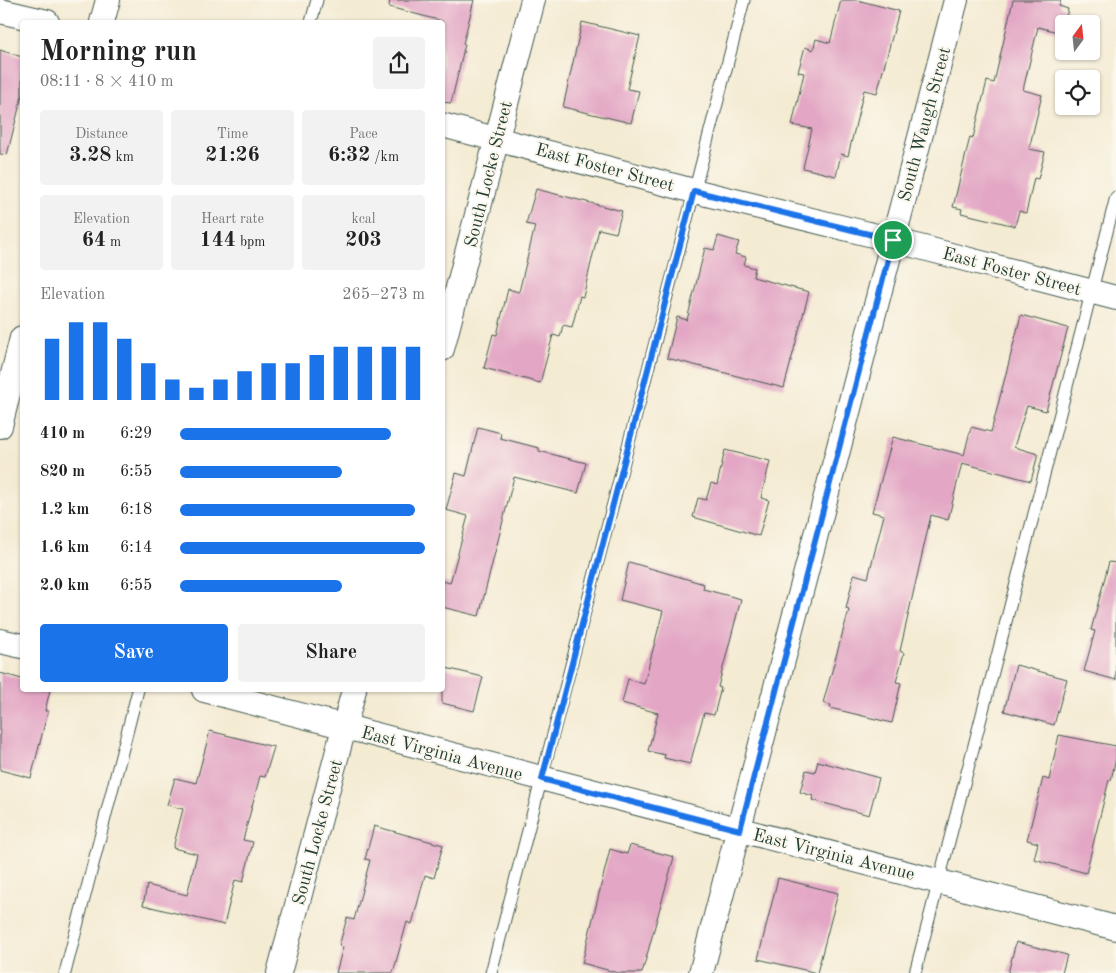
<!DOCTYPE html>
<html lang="en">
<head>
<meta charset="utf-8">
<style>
	:root { --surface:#fff; --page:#f2f2f2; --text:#222; --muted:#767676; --accent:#1a73e8 }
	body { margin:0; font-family:"Old Standard TT",serif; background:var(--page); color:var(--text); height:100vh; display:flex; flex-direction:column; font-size:19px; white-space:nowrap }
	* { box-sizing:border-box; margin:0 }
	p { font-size:16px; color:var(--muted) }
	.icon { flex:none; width:28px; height:28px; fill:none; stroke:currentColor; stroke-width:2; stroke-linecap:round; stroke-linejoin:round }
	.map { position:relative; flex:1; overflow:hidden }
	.drawer { position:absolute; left:20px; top:20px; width:425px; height:672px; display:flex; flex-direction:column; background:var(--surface); border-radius:5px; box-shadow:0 1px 4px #0004 }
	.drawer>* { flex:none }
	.needle { width:32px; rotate:15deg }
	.fabs { position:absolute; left:1055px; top:15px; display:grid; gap:10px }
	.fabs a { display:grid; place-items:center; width:45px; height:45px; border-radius:5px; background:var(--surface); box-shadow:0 1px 4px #0004; font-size:25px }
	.pin { position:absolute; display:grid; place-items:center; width:42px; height:42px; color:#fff; margin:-21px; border:2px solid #fff; border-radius:50%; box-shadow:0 1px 5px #0007 }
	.round { display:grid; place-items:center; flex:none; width:52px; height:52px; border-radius:5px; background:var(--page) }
	.headline { display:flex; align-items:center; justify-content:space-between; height:85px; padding:0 20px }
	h1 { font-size:28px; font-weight:700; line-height:38px }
	.figures { display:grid; grid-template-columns:repeat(3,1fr); gap:8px; height:85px; padding:5px 20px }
	.figures div { display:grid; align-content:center; border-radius:5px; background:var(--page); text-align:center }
	.figures b { font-size:21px; font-weight:700 }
	.figures small { font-size:14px; font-weight:400 }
	.figures p { font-size:14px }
	.chart { height:140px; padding:10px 20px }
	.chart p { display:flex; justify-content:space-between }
	.chart svg { width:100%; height:90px; margin-top:5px; stroke:var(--accent); stroke-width:6 }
	.button { display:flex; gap:10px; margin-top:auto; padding:10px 20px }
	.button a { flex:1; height:58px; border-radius:5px; background:var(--accent); color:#fff; font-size:20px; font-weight:700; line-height:58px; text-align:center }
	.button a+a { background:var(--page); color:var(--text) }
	ul { padding:0 20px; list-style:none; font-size:16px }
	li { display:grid; grid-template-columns:80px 60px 1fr; align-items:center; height:38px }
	li i { height:12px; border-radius:6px; background:var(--accent) }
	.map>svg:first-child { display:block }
	.building { fill:#e3a7c5 }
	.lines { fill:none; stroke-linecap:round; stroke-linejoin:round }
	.lane-casing { stroke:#3f574c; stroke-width:13 }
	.street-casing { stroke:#3f574c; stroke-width:26 }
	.lane { stroke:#fff; stroke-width:11 }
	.street { stroke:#fff; stroke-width:24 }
	.route-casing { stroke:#fff; stroke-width:10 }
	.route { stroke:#1a73e8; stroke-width:6 }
	.labels { text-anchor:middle; stroke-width:4; stroke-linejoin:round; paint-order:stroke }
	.street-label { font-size:18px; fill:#1f3d34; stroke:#fbf7ec }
</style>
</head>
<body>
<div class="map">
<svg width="1116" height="973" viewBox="0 0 1116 973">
	<rect width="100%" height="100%" fill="#fbf7ec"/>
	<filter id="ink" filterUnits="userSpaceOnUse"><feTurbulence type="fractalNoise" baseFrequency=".02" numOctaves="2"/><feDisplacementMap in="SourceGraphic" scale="10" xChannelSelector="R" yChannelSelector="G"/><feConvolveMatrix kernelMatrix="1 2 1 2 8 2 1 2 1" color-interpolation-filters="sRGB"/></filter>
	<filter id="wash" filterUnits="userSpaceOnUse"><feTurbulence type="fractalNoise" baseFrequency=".0096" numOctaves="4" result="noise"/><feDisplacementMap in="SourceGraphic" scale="20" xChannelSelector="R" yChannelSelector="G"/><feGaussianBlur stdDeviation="1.12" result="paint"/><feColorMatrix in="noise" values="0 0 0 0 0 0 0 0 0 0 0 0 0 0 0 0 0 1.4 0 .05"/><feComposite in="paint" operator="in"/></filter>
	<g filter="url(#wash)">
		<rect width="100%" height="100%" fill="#f4ebd3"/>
		<g id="blocks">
			<path class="building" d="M390 0H474L463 44H465L451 103 442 102V21L389 7Z
				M841 0H857L899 11 877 93 864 90 848 156 841 154 836 176 803 168 812 129 792 125 804 73 798 72 805 47 813 50 816 39 830 43Z
				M1013 0H1061L1059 6 1068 9 1062 33 1038 27 1023 90 1042 95 1029 149 1045 152 1038 179 1034 178 1026 213 1019 211 1015 226 961 213 962 209 953 207 970 137 973 138 987 81 994 83Z
				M582 22 640 36 627 89 639 91 631 123 563 107Z
				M0 50 22 57V96L7 155 0 154Z
				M536 189 622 211 616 233 599 229 583 297 580 296 572 327 563 325 560 337 553 335 540 383 484 368 493 334 497 335 508 289 519 292 535 226 526 224Z
				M718 236 739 242 735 254 746 257 744 265 755 268 753 277 809 292 784 388 667 358 677 317 687 320 705 248 714 250Z
				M1021 315 1068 328 1046 411 1027 406 1014 447 1038 454 1031 481 962 463 948 520 931 515 900 651 904 653 896 682 901 683 892 723 830 708 831 705 823 703 849 610 846 609 854 574 868 578 884 515 872 512 893 437 964 455 971 427 991 432Z
				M478 427 501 433 500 438 539 448V451L586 463 578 493 514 477 479 616 442 607V581L450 583 468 516 446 510 456 473 466 476Z
				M725 450 770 461 761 498 769 500 759 536 693 517 698 498 706 500 711 483 717 485Z
				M629 562 704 584 703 589 741 599 718 687 721 688 714 715 704 713 690 764 664 758 665 755 648 751 658 713 622 703 628 679 644 684 663 611 620 600Z
				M1109 562 1116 563V680L1084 671 1095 631 1091 630Z
				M1016 665 1067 679 1054 725 1004 711Z
				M442 667 483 677 474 711 442 703Z
				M0 673 22 679V690H50L45 711H48L31 778 0 770Z
				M210 731 274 747 265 777 260 776 243 840 253 842 243 882 235 880 224 925 143 905 147 885 187 895 197 854 173 848 183 809 167 805 175 778 196 783Z
				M1059 735 1116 746V758L1111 780H1109L1086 873 1034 859 1038 843 1027 840 1043 778 1049 780Z
				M818 761 879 778 869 815 812 800 813 796 800 792 806 770 815 772Z
				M374 826 443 845 434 878 425 875 412 924 407 922 393 973H336L343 947 339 946 347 918 354 920 370 860 365 859Z
				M630 845 674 857 642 973H618L582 963 610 849 627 854Z
				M778 878 838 893 817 973 758 959Z
				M1016 942 1067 955 1062 973H1008Z"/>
		</g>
	</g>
	<g filter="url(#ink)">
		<use href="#blocks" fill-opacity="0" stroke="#3f574c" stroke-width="1"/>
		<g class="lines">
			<defs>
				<path id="lane" d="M311 22 317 0
					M65 973 138 690
					M491 973 744 0
					M915 973 1116 197"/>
				<path id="street" d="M0 11 47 22
					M102 22 108 0
					M442 125 694 191 893 240 1116 298
					M442 349 533 0
					M0 426 22 338
					M0 641 22 646
					M204 690 1116 928
					M279 973 354 690
					M701 973 956 0"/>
			</defs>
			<use href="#lane" class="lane-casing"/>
			<use href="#street" class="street-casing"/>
			<use href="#lane" class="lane"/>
			<use href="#street" class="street"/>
		</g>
	</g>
	<g class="lines" filter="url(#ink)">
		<defs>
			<path id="route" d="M694 191 893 240 740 830 542 779Z"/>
		</defs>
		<use href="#route" class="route-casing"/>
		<use href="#route" class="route"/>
	</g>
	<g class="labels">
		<g class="street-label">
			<text transform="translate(924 124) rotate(-75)" y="6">South Waugh Street</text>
			<text transform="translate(605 167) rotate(15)" y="6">East Foster Street</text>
			<text transform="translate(488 174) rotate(-76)" y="6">South Locke Street</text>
			<text transform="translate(1012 271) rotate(15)" y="6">East Foster Street</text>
			<text transform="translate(442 753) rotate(15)" y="6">East Virginia Avenue</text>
			<text transform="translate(317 832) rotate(-75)" y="6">South Locke Street</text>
			<text transform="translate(834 854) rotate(14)" y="6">East Virginia Avenue</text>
		</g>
	</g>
</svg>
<div class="fabs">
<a><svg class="needle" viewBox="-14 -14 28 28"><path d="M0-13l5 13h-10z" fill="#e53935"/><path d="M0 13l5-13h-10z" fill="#767676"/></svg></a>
<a><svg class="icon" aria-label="locate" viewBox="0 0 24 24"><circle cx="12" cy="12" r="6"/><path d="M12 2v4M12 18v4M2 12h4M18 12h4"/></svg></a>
</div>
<div class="pin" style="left:893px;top:240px;background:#1e9e55"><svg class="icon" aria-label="arrive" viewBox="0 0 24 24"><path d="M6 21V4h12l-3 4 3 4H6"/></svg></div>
<section class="drawer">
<div class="headline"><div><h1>Morning run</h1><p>08:11 · 8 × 410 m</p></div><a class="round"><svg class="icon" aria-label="share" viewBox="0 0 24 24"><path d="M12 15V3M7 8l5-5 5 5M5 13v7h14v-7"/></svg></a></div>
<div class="figures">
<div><p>Distance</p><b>3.28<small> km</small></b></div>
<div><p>Time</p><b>21:26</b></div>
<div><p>Pace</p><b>6:32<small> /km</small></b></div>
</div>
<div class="figures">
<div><p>Elevation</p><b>64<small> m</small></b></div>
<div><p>Heart rate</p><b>144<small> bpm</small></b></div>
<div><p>kcal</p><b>203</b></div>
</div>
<div class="chart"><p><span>Elevation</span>265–273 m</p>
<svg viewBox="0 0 160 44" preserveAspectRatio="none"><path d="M5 44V14M15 44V6M25 44V6M35 44V14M45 44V26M55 44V34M65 44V38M75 44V34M85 44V30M95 44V26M105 44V26M115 44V22M125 44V18M135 44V18M145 44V18M155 44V18"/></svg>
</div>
<ul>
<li><b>410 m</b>6:29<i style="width:86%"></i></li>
<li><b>820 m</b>6:55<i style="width:66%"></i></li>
<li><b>1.2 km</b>6:18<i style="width:96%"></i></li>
<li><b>1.6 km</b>6:14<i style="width:100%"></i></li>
<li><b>2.0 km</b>6:55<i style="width:66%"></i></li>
</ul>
<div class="button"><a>Save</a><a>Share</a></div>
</section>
</div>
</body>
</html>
